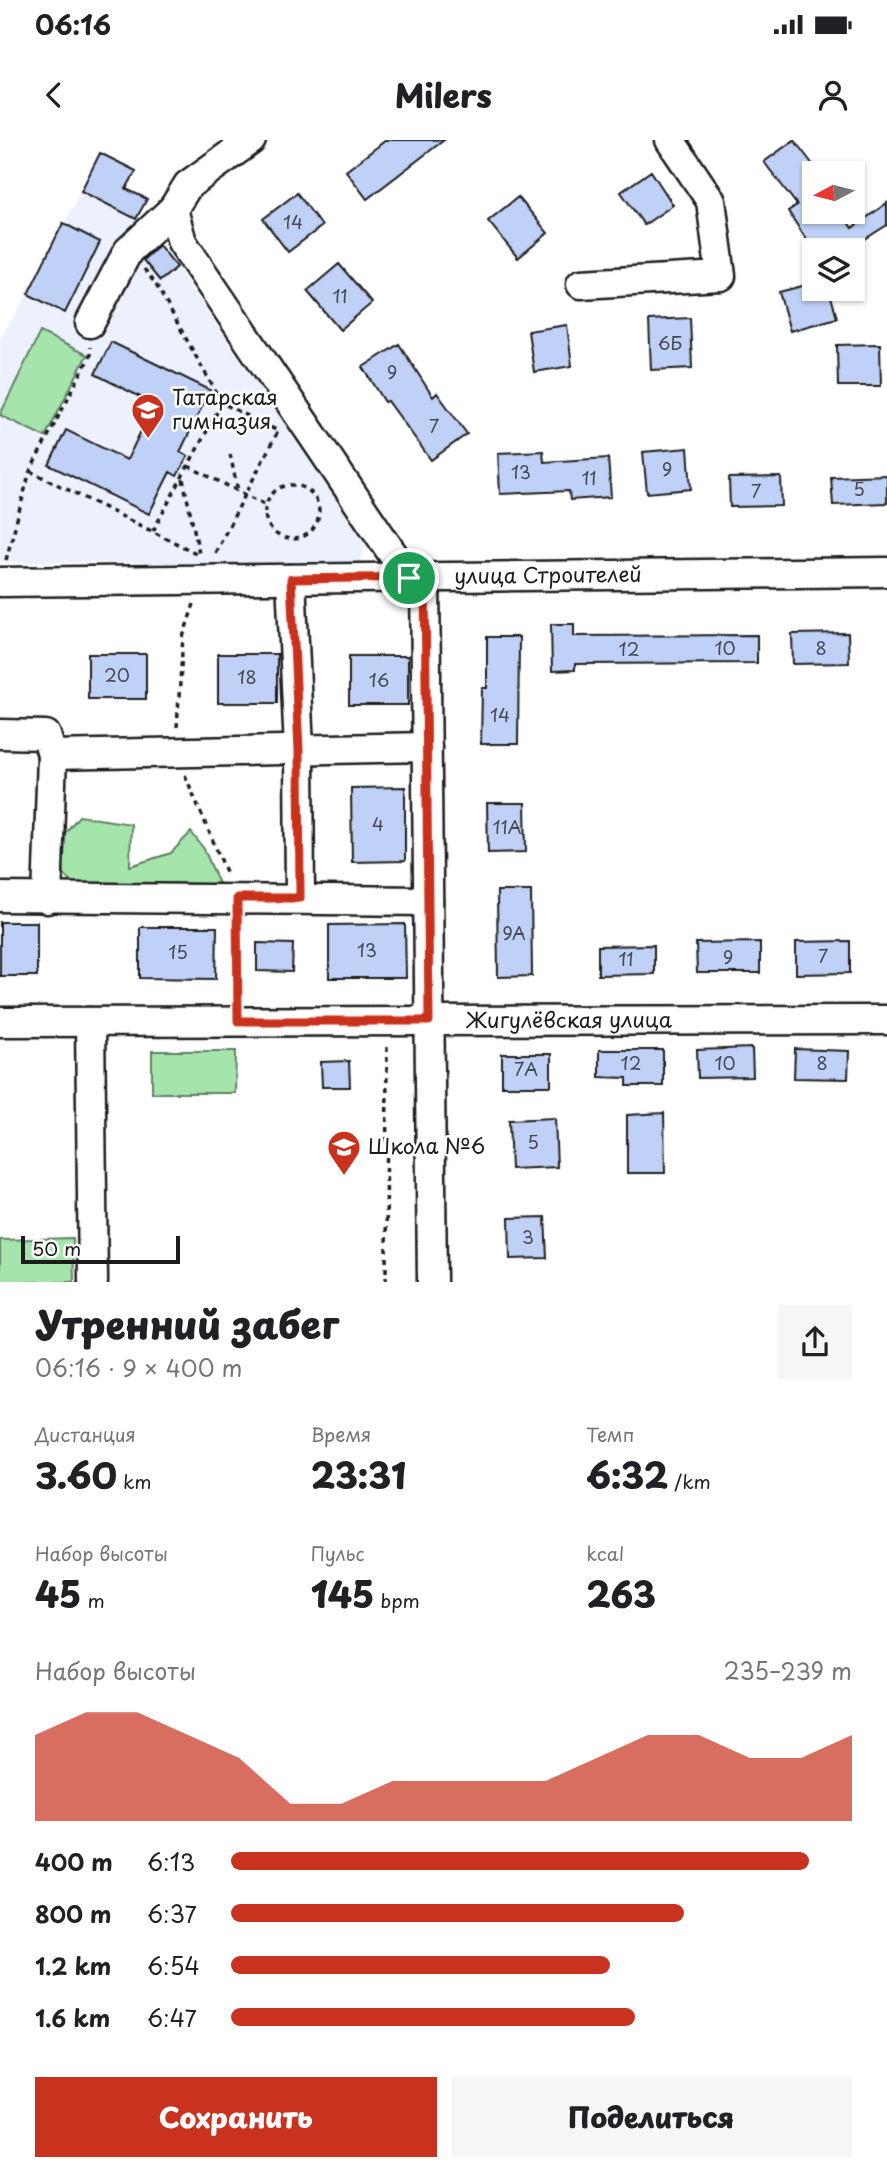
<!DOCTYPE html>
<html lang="ru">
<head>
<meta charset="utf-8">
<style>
	:root { --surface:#fff; --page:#f6f6f6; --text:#202124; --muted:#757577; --accent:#c8321e }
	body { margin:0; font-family:"Playpen Sans",sans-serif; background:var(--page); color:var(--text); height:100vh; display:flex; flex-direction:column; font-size:26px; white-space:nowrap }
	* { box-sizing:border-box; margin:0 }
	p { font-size:23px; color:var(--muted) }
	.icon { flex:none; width:38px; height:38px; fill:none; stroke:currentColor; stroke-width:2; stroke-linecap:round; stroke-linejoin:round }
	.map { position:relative; height:1142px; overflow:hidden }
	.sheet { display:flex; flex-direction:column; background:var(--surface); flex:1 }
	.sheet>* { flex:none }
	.needle { width:46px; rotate:263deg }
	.buttons { position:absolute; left:802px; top:21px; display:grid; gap:14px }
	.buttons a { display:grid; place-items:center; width:63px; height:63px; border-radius:0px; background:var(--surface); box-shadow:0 2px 5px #0004; font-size:35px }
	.scale { position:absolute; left:21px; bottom:18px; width:159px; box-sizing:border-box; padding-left:7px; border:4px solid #1c1c1c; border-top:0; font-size:19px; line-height:24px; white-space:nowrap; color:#1c1c1c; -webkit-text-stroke:5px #fff; paint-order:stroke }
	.pin { position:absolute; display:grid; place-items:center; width:60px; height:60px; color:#fff; margin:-30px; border:4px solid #fff; border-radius:50%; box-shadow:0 2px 7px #0007 }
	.round { display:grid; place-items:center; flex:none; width:74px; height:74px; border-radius:0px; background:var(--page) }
	.head { display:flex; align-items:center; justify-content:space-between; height:119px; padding:0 35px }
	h1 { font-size:38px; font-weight:800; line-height:52px }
	.figures { display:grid; grid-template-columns:repeat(3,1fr); gap:10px; height:119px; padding:7px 35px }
	.figures div { display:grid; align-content:center }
	.figures b { font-size:35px; font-weight:800 }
	.figures small { font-size:19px; font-weight:400 }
	.figures p { font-size:19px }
	.chart { height:196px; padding:14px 35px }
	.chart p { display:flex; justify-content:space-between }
	.chart svg { width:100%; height:126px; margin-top:7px; fill:var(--accent); opacity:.7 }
	.action { display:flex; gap:14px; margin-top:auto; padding:14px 35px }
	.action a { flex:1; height:80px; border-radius:0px; background:var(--accent); color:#fff; font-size:28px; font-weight:800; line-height:80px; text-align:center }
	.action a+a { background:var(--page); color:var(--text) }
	ul { padding:0 35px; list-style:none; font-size:23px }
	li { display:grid; grid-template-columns:112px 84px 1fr; align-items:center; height:52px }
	li i { height:18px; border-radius:9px; background:var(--accent) }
	.status { display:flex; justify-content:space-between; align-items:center; height:49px; padding:0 35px; background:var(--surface); direction:ltr }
	.status svg { height:19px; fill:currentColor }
	header { display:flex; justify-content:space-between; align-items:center; height:91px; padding:0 35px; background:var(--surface); font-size:32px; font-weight:800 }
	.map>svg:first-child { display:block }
	.built { fill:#ecf1fd }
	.green { fill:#a5e4ab; stroke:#608064; stroke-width:2 }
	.building { fill:#c0d1f7; stroke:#1c1c1c; stroke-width:2 }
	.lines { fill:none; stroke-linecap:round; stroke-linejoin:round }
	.minor-casing { stroke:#1c1c1c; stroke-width:33 }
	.path { stroke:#1c1c1c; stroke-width:3.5; stroke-dasharray:5 5; stroke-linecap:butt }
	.minor { stroke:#fff; stroke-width:28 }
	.route-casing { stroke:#fff; stroke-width:14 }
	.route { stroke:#c8321e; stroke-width:9 }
	.labels { text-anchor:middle; stroke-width:5; stroke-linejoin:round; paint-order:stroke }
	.number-label { font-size:18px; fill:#454953 }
	.poi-label { font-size:21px; fill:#1c1c1c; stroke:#fff; text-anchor:start }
	.street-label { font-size:21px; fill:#1c1c1c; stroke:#fff }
</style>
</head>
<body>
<div class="status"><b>06:16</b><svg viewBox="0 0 49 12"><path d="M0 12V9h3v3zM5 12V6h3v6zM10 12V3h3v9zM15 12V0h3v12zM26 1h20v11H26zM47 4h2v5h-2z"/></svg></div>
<header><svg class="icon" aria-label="back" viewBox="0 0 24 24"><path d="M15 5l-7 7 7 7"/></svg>Milers<svg class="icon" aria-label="person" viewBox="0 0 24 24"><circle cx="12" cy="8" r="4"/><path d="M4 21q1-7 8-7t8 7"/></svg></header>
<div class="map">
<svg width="887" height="1142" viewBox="0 0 887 1142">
	<rect width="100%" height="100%" fill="#fff"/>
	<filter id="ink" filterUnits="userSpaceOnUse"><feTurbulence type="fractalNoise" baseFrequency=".0143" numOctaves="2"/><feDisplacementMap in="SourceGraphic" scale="14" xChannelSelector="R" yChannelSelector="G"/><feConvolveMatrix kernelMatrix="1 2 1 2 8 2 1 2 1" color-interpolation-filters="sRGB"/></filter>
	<g filter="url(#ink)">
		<path class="built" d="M100 13 136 31 127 49 147 59 137 80 177 127 367 402 359 424 0 422V198L28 154Z"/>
		<path class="green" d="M40 192 87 215 45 297 0 275Z
			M79 676 131 684 130 726 171 713 191 692 204 709 220 746 75 745 61 732 64 694Z
			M152 911H236L235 953H152Z
			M73 1098 74 1142H0V1100Z"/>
		<path class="building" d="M386 0H444L367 59 346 31Z
			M794 0 814 26V72H841L852 88 887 63V85L848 110H813L788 71 797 65 764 22Z
			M100 13 136 31 126 49 147 59 136 79 81 51Z
			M651 31 673 65 644 85 621 52Z
			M297 53 322 86 288 112 263 79Z
			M518 57 548 93 518 118 488 81Z
			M63 83 100 102 65 173 28 154Z
			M159 105 177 127 160 141 143 120Z
			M339 124 372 163 340 190 307 151Z
			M814 143V149H829L837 178 790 191 779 152Z
			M690 178 692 228 651 230 649 180Z
			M567 185 572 226 534 232 528 191Z
			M111 202 210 250 180 312 188 316 177 336 170 332 149 374 49 325 66 290 127 320 154 264 95 234Z
			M399 204 433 257 437 253 467 294 431 320 388 261 385 262 363 227Z
			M880 204 881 246H838L837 205Z
			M688 308 691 349 647 353 643 312Z
			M543 311 544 322 608 318 611 357 570 360 569 351 500 354 498 313Z
			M887 335V363L833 365 831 337Z
			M781 337 782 366 730 367 729 338Z
			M551 484H574V496L757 495V523L575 524V530L552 531Z
			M848 493 849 523 793 524 792 494Z
			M487 497H519L518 604H481L482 548H487Z
			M88 514H146V559H88Z
			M218 514H277V563H218Z
			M349 516H408V565H349Z
			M405 647V721L352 722 351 648Z
			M487 663H525L526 712 488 713Z
			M497 751H531L532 836 498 837Z
			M0 782H37V836H0Z
			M405 784 406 838H329V785Z
			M140 787H217L216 839 140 838Z
			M850 801V833L796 834V802Z
			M760 802V833H697L696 803Z
			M257 803 293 804 292 832 257 831Z
			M654 805V834L598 835V806Z
			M752 908 753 937 698 938 697 910Z
			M795 909 849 911 848 939 794 938Z
			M599 910H663V946H627V938L599 937Z
			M502 914H551V946H502Z
			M349 921 350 947H322L321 922Z
			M664 973 665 1033H627V975Z
			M555 978 557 1027 511 1029 509 980Z
			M545 1077 547 1118 510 1119 509 1078Z"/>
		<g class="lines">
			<defs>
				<g id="minor">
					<path d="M173 69 182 102 409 438"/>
					<path d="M581 144 721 136 711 61 670 0"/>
					<path d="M90 183 128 111 173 69 188 45 251 0"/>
					<path d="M425 437 432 1142"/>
					<path d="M291 439 299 609 300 758"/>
					<path id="s1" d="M0 442 887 432"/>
					<path d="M0 594 46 595 52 615"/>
					<path d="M0 757 428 761"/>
					<path d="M47 759 52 615 427 607"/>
					<path id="s2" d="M0 882 887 880"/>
					<path d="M90 882 93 1142"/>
				</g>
			</defs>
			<use href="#minor" class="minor-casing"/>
			<path class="path" d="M144 129 155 143 222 263
				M230 314 238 351
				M188 326 266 365
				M30 331 200 415
				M183 339 199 413
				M265 372a27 27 0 1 1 54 0a27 27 0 1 1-54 0Z
				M153 391 222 263 278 291 214 415
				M6 420 30 331 90 216V207
				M177 587 183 497 194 464
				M185 635 227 734
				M237 782 238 858
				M386 1142 387 904"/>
			<use href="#minor" class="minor"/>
		</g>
	</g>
	<g class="lines" filter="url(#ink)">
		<defs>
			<path id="route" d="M425 437 429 881H238L237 758H300L299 610 291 439Z"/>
		</defs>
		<use href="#route" class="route-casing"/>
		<use href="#route" class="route"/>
	</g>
	<defs>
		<symbol id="school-pin" viewBox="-11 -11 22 30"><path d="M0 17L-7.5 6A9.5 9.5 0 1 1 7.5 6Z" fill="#c8321e" stroke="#fff"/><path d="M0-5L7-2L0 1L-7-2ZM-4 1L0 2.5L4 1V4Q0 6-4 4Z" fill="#fff"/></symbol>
	</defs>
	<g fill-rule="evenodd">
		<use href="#school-pin" x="129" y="251" width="38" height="52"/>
		<use href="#school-pin" x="325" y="988" width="38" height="52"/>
	</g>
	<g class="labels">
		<g class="number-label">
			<text x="293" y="89">14</text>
			<text x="340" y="163">11</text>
			<text x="670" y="210">6Б</text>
			<text x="392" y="239">9</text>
			<text x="434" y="293">7</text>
			<text x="667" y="336">9</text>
			<text x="521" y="339">13</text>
			<text x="589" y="345">11</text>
			<text x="859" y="356">5</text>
			<text x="756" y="358">7</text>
			<text x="725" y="515">10</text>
			<text x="821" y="515">8</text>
			<text x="629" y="516">12</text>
			<text x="117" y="542">20</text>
			<text x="247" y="544">18</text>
			<text x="379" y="547">16</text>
			<text x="500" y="582">14</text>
			<text x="378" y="691">4</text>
			<text x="507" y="694">11А</text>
			<text x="514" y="800">9А</text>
			<text x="367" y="817">13</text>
			<text x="178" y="819">15</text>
			<text x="823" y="823">7</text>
			<text x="728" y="824">9</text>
			<text x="626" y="826">11</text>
			<text x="631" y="930">12</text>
			<text x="725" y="930">10</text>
			<text x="822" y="930">8</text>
			<text x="526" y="936">7А</text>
			<text x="533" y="1009">5</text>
			<text x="528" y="1104">3</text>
		</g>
		<g class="poi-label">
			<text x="172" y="265">Татарская<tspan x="172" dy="24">гимназия</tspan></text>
			<text x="368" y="1014">Школа №6</text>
		</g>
		<g class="street-label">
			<text dy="7" stroke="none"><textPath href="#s1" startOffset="548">улица Строителей</textPath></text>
			<text dy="7" stroke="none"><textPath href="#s2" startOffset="569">Жигулёвская улица</textPath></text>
		</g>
	</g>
</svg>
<div class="buttons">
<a><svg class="needle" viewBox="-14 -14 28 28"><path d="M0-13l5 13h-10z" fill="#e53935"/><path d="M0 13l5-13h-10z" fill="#757577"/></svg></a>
<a><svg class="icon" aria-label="layers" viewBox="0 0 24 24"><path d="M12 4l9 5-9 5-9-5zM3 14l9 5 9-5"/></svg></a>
</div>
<div class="scale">50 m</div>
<div class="pin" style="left:409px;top:438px;background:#1e9e55"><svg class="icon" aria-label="arrive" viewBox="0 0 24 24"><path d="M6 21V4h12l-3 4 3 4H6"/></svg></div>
</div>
<section class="sheet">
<div class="head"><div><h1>Утренний забег</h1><p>06:16 · 9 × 400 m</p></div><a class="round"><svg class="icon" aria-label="share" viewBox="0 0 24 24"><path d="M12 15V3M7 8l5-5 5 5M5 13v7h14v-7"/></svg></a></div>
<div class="figures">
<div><p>Дистанция</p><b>3.60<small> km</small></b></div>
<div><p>Время</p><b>23:31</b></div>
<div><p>Темп</p><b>6:32<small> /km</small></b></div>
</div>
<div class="figures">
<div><p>Набор высоты</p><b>45<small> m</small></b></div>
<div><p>Пульс</p><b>145<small> bpm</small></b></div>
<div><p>kcal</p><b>263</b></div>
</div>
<div class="chart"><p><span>Набор высоты</span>235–239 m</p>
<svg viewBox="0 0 160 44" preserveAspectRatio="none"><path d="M0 44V14L10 6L20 6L30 14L40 22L50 38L60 38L70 30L80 30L90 30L100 30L110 22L120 14L130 14L140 22L150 22L160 14V44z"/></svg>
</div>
<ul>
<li><b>400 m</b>6:13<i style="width:93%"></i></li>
<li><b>800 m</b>6:37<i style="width:73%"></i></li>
<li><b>1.2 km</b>6:54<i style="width:61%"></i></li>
<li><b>1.6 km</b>6:47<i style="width:65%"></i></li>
</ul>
<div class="action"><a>Сохранить</a><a>Поделиться</a></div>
</section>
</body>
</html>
